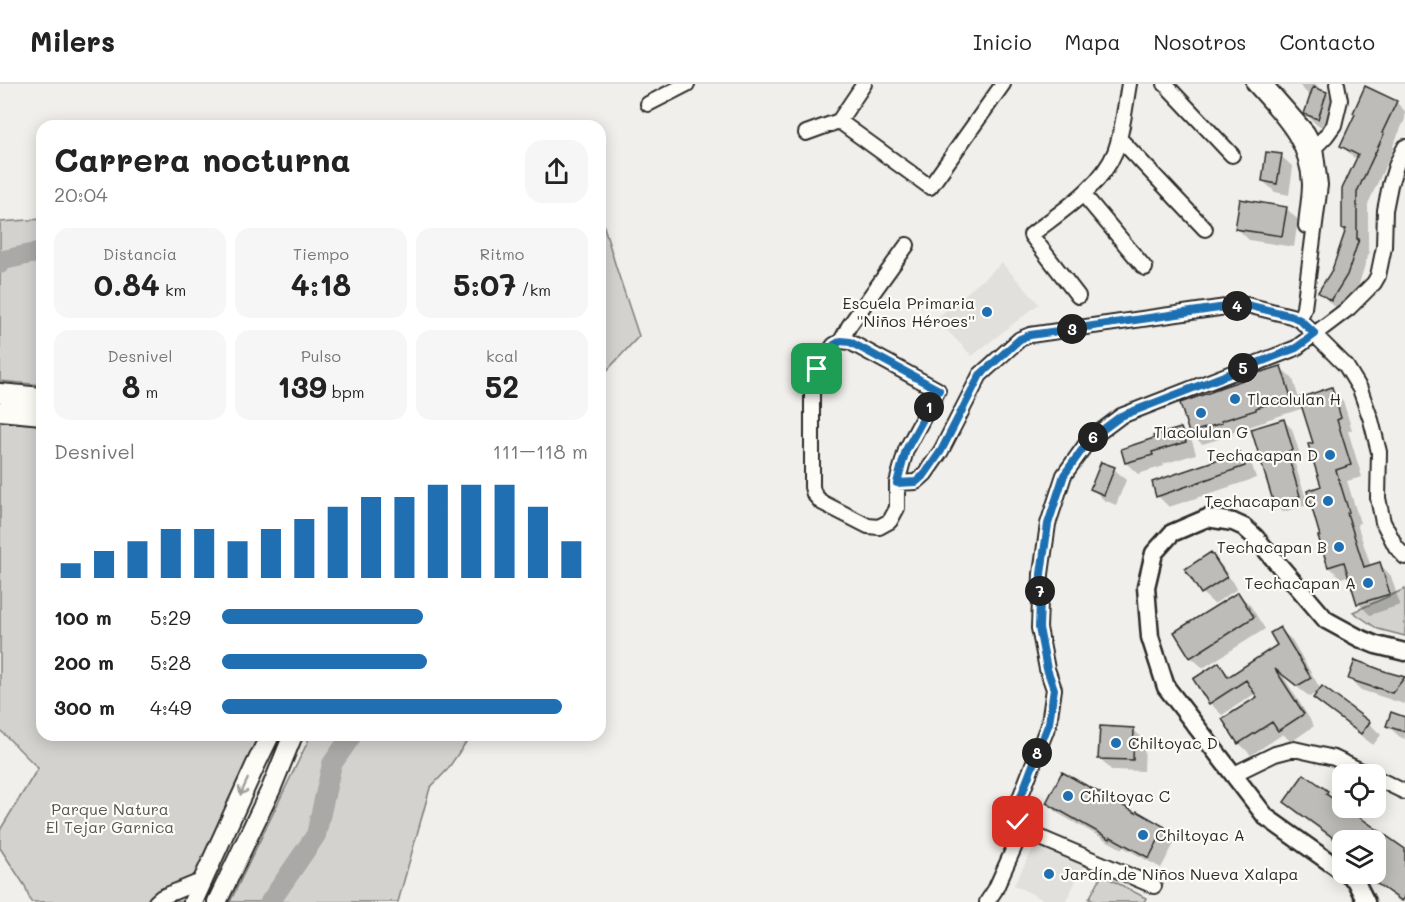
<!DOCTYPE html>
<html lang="es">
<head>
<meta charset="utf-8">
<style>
	:root { --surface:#fff; --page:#f6f6f6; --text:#222; --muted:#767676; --line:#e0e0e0; --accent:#1f6fb2 }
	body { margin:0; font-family:Mali,sans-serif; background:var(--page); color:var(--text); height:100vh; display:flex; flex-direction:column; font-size:22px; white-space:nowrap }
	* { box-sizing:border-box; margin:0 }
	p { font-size:20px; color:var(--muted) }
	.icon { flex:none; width:33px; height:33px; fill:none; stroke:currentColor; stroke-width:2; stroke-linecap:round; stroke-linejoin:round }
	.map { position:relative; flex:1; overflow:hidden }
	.drawer { position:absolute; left:36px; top:36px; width:570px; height:621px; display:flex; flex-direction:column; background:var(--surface); border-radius:18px; box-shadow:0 3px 15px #0003 }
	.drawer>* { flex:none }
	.buttons { position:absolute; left:1332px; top:680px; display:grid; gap:12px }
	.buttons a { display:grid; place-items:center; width:54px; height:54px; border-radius:12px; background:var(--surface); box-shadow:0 3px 15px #0003; font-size:30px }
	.pin { position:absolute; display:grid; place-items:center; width:51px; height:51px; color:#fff; margin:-26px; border-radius:12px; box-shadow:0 3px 9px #0006 }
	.km { position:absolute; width:30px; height:30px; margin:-15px; border-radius:50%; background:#222; color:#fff; font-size:16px; line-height:30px; text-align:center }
	.round { display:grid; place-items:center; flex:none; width:63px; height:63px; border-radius:18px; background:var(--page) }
	.overview { display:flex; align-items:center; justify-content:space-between; height:102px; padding:0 18px }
	h1 { font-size:33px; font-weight:700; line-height:45px }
	.metrics { display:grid; grid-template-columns:repeat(3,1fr); gap:9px; height:102px; padding:6px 18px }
	.metrics div { display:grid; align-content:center; border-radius:15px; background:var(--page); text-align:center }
	.metrics b { font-size:30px; font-weight:700 }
	.metrics small { font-size:16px; font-weight:400 }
	.metrics p { font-size:16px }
	.chart { height:168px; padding:12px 18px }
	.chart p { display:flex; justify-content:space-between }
	.chart svg { width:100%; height:108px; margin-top:6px; stroke:var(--accent); stroke-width:6 }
	ul { padding:0 18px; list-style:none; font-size:20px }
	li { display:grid; grid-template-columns:96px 72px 1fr; align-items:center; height:45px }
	li i { height:15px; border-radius:8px; background:var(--accent) }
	header { display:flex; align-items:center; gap:36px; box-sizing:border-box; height:84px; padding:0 30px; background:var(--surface); border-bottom:2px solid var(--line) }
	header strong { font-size:28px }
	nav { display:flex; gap:33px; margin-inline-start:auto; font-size:21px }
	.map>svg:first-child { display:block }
	.built { fill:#e1e0dc }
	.green { fill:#d3d2cf; stroke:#7f7e7d; stroke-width:1.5 }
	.shadow { fill:#0003 }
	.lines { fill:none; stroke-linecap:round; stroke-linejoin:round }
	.river { stroke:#aaa9a7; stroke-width:20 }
	.building { fill:#bdbcb8; stroke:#2b2b2b; stroke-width:1.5 }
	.minor-casing { stroke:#2b2b2b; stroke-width:18 }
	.tertiary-casing { stroke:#2b2b2b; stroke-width:21 }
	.secondary-casing { stroke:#2b2b2b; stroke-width:22 }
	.minor { stroke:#fdfcf7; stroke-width:14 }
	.tertiary { stroke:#fdfcf7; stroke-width:16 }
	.secondary { stroke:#fdfcf7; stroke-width:18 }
	.oneway { stroke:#9e9e9b }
	.route-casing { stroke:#fff; stroke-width:12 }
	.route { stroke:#1f6fb2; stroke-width:8 }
	.poi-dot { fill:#1f6fb2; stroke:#fdfcf7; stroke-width:2 }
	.labels { text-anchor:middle; stroke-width:4.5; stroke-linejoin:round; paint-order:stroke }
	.poi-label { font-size:16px; fill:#2b2b2b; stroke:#fdfcf7; text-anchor:end }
	.park-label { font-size:16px; fill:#555554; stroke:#fdfcf7 }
</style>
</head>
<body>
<header>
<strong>Milers</strong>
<nav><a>Inicio</a><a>Mapa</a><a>Nosotros</a><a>Contacto</a></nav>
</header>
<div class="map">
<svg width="1405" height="818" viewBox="0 0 1405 818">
	<rect width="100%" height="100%" fill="#f0efeb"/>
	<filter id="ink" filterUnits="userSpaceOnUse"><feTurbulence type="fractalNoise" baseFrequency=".0167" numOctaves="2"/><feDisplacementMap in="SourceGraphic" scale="12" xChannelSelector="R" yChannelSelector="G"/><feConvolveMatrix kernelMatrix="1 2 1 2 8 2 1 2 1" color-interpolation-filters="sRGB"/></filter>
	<g filter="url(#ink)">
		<path class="built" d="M1002 179 1039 220 972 272 936 235Z
			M1037 757 1085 780 1065 818H1048L1014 801Z"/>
		<path class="green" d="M600 129 616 183 639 252 600 294Z
			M42 135V301L0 297V138Z
			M0 337 42 341V651H263L183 818H31L25 802 0 764V746L38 684 0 646Z
			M1405 505V552L1378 545 1353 528Z
			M311 651H471L447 686 430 704 398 818H230Z
			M1102 791 1146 814 1144 818H1096L1089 815Z"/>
		<path class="shadow" d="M1298 0H1316L1319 4V6L1327 9 1338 21 1330 45 1317 41 1305 29 1311 13Z
			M1396 18 1405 27V35L1393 62 1394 63 1368 120V167L1369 168 1358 203 1343 227 1331 220 1320 208 1334 186 1347 147 1344 144 1357 75 1353 73 1342 62Z
			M1281 72 1293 83 1289 111 1275 108 1263 97Z
			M1286 124 1298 136 1294 163 1249 156 1237 144Z
			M1281 284 1293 295 1299 315 1331 305 1343 317 1352 346 1348 347 1362 393 1347 397 1360 439 1357 440 1371 483 1380 480 1391 492 1400 521 1370 531 1358 519 1350 491 1341 494 1329 483 1322 453 1323 403 1315 360 1304 324 1266 336 1267 337 1232 348 1233 351 1202 360 1190 349Z
			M1284 337 1292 345 1301 374 1294 377 1308 421 1283 428 1275 420Z
			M1181 345 1192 357 1196 370 1163 380 1164 382 1138 390 1126 379 1123 366Z
			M1240 369 1252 381 1256 394 1169 423 1158 412Z
			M1102 380 1114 385 1126 396 1116 421 1104 416 1092 404Z
			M1211 470 1222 482 1237 505 1214 520 1202 509Z
			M1238 510 1250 521 1265 545 1203 584 1191 573Z
			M1280 545 1292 556 1321 606 1369 639 1381 651 1373 661 1327 625 1315 614 1321 606 1310 613 1283 592 1314 642 1291 658 1283 650 1251 671 1239 659 1224 636 1259 613 1256 609 1222 631 1210 619 1219 580 1231 593 1279 562Z
			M1356 578 1405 594V619L1404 620 1361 606 1350 595Z
			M1405 635V655L1400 653 1388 642Z
			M1133 645 1145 657 1144 687 1111 686 1100 674Z
			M1327 708 1339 721 1403 766 1405 763V818H1400L1391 811 1379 800 1384 793 1376 786V756H1342V762L1297 729 1286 718Z
			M1047 719 1136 731 1137 729 1164 744 1176 756 1161 784 1123 763 1122 765 1059 730Z"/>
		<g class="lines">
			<path class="river" d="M0 180 4 176 30 170 42 169
				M270 818 316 751 332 680 352 651"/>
		</g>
		<path class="building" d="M1365 2 1397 17 1382 49 1384 50 1357 108V155H1359L1347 191 1331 217 1318 208 1332 186 1346 145H1342V105L1358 71 1340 62 1355 30 1353 29Z
			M1313 3 1327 8 1318 35 1304 30Z
			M1266 68 1282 70 1277 100 1262 97Z
			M1240 115 1287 123 1282 152 1235 145Z
			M1281 282 1291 313 1256 324V326L1221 337 1222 339 1189 349 1180 319 1214 307V306L1222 303 1249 294 1248 292Z
			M1332 303 1341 334 1337 336 1351 381 1336 386 1349 428 1347 429 1364 483 1380 478 1390 510 1357 520 1344 478 1328 483 1318 452H1320L1307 407 1321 402 1308 360 1313 359 1299 314Z
			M1284 335 1293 366 1287 368 1300 412 1274 420 1251 345Z
			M1181 344 1186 358 1152 368 1153 371 1125 379 1121 365 1154 354 1153 352Z
			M1240 368 1245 382 1156 413 1152 398Z
			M1101 378 1115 383 1104 411 1090 405Z
			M1211 468 1227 493 1201 510 1185 485Z
			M1238 508 1254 533 1190 574 1174 548Z
			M1280 543 1311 594 1297 602 1275 585 1304 630 1278 647 1272 638 1238 660 1222 635 1257 613 1246 596 1209 620 1193 595 1219 578 1228 593 1277 561 1270 549Z
			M1355 576 1387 588 1405 593 1392 609 1375 603V604L1348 595Z
			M1322 602 1370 638 1361 650 1313 614Z
			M1391 628 1405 633V648L1386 642Z
			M1100 642 1134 644 1133 676 1098 675Z
			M1062 688 1136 729 1137 727 1165 743 1149 774 1111 753 1110 755 1046 719Z
			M1304 690 1328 707 1326 710 1342 721V723H1345L1405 765V813L1402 817 1376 799V756H1342V760L1284 718Z"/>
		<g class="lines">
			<defs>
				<path id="minor" d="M1165 0 1232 71
					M1254 0C1281 31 1308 55 1310 100 1310 113 1307 128 1306 142
					M1265 0 1307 48 1315 63 1320 101 1304 224 1300 236
					M648 20 687 0
					M839 37 930 103 1003 0
					M839 37 864 0
					M806 49 839 37
					M1119 54 1205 145
					M1309 65 1315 63 1326 52 1334 41 1340 16 1337 0
					M1083 110 1145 184
					M1078 212 1031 151C1060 128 1101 103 1115 68 1123 47 1125 22 1129 0
					M841 257 850 258 938 306 906 366 897 399V424L890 437 879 443 868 442 821 418 814 410 812 403V307L814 294 817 285 834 261 841 257 849 242 907 161
					M897 399 916 398 925 390 941 367 980 291 1020 255 1030 251 1226 223 1247 221 1291 232 1300 236 1346 282 1360 305 1371 336 1379 368 1378 414 1383 438 1396 463 1405 473
					M1234 690 1275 670 1294 665 1334 674 1368 690
					M1376 694 1405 708
					M1022 746 1154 802
					M156 818 162 813 201 797
					M987 818 995 806 1022 746 1018 738V719L1049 639 1054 605 1047 585 1039 544 1041 490 1048 440 1064 391 1089 356 1121 332 1296 264 1349 224 1374 199 1378 192 1384 163 1385 126 1390 101 1397 79 1405 63"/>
				<path id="tertiary" d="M1342 787 1266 733 1166 603 1150 553 1146 503 1154 469 1172 449 1207 434 1233 438 1244 443 1255 453 1326 536 1359 554 1376 561 1405 568
					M1346 789 1355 796 1366 818"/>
				<path id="secondary" d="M0 309 42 313
					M0 327 42 331
					M193 818 255 682 270 651
					M217 818 271 705 293 651"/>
			</defs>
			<use href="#minor" class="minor-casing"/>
			<use href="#tertiary" class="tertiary-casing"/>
			<use href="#secondary" class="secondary-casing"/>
			<use href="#minor" class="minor"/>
			<use href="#tertiary" class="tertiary"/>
			<use href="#secondary" class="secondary"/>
		</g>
		<defs><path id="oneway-shaft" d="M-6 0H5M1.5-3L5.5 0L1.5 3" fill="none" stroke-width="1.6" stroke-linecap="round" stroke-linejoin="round" transform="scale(1.5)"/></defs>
		<use class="oneway" href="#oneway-shaft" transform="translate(244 703) rotate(115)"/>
	</g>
	<g class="lines" filter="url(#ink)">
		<defs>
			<path id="route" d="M817 285 834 261 841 257 850 258 939 306 906 366 897 399 916 398 925 390 941 367 980 291 1020 255 1030 251 1226 223 1247 221 1292 232 1300 236 1315 250 1296 264 1121 332 1089 356 1064 391 1048 440 1041 490 1039 544 1047 585 1054 605 1049 639 1018 720V738"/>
		</defs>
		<use href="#route" class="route-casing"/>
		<use href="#route" class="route"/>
	</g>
	<g class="poi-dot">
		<circle cx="987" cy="228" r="6"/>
		<circle cx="1235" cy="315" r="6"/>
		<circle cx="1201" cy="329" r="6"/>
		<circle cx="1330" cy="371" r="6"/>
		<circle cx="1328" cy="417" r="6"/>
		<circle cx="1339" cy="463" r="6"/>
		<circle cx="1368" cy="499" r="6"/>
		<circle cx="1116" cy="659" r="6"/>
		<circle cx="1068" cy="712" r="6"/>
		<circle cx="1143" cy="751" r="6"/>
		<circle cx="1049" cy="790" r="6"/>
	</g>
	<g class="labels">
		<g class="poi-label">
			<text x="975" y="225">Escuela Primaria<tspan x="975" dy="18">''Niños Héroes''</tspan></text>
			<text x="1247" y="321" text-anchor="start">Tlacolulan H</text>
			<text x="1201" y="354" text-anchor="middle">Tlacolulan G</text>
			<text x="1318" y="377">Techacapan D</text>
			<text x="1316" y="423">Techacapan C</text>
			<text x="1327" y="469">Techacapan B</text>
			<text x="1356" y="505">Techacapan A</text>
			<text x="1128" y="665" text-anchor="start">Chiltoyac D</text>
			<text x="1080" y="718" text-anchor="start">Chiltoyac C</text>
			<text x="1155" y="757" text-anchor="start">Chiltoyac A</text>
			<text x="1061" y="796" text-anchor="start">Jardín de Niños Nueva Xalapa</text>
		</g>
		<g class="park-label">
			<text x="110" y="731">Parque Natura<tspan x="110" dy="18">El Tejar Garnica</tspan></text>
		</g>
	</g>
</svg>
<div class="buttons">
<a><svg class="icon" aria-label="locate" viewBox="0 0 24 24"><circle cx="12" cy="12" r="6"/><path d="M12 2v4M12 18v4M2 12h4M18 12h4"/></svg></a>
<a><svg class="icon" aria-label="layers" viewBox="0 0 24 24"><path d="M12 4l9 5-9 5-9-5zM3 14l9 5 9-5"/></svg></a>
</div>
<div class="pin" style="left:817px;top:285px;background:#1e9e55"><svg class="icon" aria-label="arrive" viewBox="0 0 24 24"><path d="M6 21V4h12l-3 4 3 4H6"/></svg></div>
<div class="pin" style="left:1018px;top:738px;background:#d93025"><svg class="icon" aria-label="check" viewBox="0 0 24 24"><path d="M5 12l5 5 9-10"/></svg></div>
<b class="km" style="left:929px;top:323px">1</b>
<b class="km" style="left:1072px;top:245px">3</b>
<b class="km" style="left:1237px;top:222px">4</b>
<b class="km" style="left:1243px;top:284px">5</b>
<b class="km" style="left:1093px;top:353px">6</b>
<b class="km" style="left:1040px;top:507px">7</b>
<b class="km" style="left:1037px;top:669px">8</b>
<section class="drawer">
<div class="overview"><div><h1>Carrera nocturna</h1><p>20:04</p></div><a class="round"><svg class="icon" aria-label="share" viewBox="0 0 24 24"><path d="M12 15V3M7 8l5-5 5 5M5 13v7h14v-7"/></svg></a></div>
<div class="metrics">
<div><p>Distancia</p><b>0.84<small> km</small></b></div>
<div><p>Tiempo</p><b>4:18</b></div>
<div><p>Ritmo</p><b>5:07<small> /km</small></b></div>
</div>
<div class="metrics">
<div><p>Desnivel</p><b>8<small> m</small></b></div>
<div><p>Pulso</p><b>139<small> bpm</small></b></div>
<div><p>kcal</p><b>52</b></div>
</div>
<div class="chart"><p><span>Desnivel</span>111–118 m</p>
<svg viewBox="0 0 160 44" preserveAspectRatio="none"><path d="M5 44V38M15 44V33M25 44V29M35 44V24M45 44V24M55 44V29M65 44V24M75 44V20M85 44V15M95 44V11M105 44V11M115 44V6M125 44V6M135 44V6M145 44V15M155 44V29"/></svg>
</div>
<ul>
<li><b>100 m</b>5:29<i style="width:55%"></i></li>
<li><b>200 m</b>5:28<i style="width:56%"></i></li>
<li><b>300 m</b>4:49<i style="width:93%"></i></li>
</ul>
</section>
</div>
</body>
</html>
